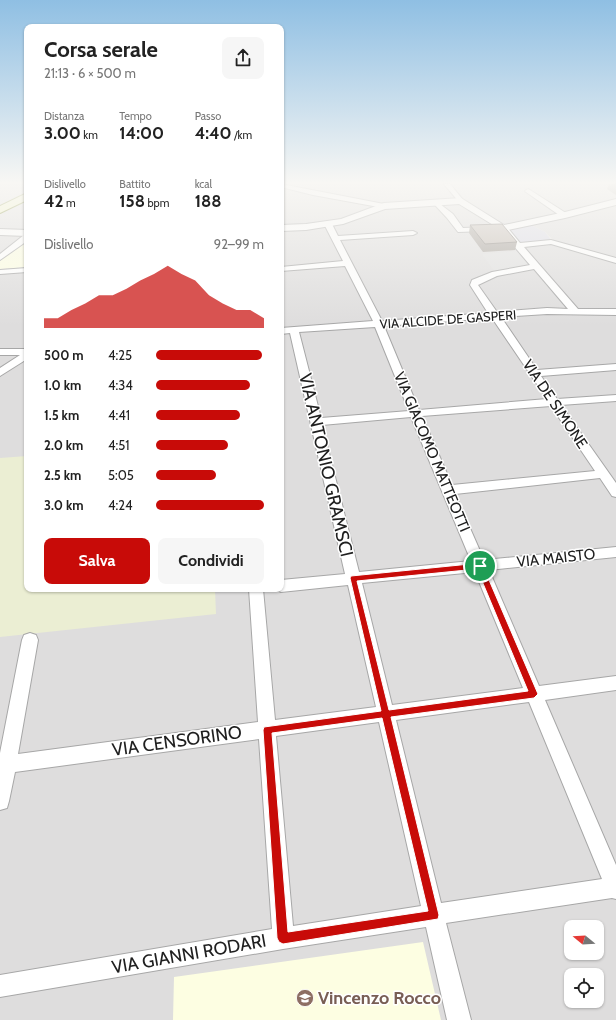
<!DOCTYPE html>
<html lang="it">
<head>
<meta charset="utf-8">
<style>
	:root { --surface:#fff; --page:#f6f6f6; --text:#222; --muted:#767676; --accent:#c80b08 }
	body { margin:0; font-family:Cabin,sans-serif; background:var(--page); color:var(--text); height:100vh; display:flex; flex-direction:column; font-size:15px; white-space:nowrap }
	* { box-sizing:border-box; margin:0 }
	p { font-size:13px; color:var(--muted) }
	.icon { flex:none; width:22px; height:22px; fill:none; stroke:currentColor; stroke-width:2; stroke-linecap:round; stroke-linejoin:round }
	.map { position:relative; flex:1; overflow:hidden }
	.side { position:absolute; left:24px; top:24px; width:260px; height:568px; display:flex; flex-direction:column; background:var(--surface); border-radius:8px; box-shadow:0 1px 3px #0004 }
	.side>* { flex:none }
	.needle { width:26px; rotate:288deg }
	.buttons { position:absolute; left:564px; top:920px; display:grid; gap:8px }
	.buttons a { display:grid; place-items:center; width:40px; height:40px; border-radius:8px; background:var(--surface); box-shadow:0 1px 3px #0004; font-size:20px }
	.pin { position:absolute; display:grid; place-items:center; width:34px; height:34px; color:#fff; margin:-17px; border:2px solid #fff; border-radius:50%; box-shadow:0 1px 4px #0007 }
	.round { display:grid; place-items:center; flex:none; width:42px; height:42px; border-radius:8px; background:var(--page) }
	.headline { display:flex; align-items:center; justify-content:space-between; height:68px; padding:0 20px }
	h1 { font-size:22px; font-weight:700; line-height:30px }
	.metrics { display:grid; grid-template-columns:repeat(3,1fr); gap:6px; height:68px; padding:4px 20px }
	.metrics div { display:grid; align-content:center }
	.metrics b { font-size:17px; font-weight:700 }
	.metrics small { font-size:11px; font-weight:400 }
	.metrics p { font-size:11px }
	.chart { height:112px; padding:8px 20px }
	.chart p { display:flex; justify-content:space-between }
	.chart svg { width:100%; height:72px; margin-top:4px; fill:var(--accent); opacity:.7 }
	.button { display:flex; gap:8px; margin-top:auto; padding:8px 20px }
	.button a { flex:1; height:46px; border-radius:8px; background:var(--accent); color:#fff; font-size:16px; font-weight:700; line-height:46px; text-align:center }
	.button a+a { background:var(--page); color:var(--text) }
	ul { padding:0 20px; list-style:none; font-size:13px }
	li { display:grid; grid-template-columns:64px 48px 1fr; align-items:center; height:30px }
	li i { height:10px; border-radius:5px; background:var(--accent) }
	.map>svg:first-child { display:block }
	.residential { fill:#dedddd; fill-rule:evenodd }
	.education { fill:#fdfee2 }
	.farmland { fill:#ebeed3 }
	.parking { fill:#e0e0e0 }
	.plaza { fill:#dbdbe6 }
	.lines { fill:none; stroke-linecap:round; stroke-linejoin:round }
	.minor-casing { stroke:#a7a7a7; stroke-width:2 }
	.tertiary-casing { stroke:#a7a7a7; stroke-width:2 }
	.secondary-casing { stroke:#677509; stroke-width:2 }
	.minor { fill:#fff; fill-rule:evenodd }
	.tertiary { fill:#fff; fill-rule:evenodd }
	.secondary { fill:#f4f7bd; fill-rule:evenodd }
	.wall { fill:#a9a39d }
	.building { fill:#c5bdb6; stroke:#8a847f }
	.route { fill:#c80b08; stroke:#fff; fill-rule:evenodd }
	.labels { text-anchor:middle; stroke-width:3; stroke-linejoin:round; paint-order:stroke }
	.far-street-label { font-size:13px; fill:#202020; stroke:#fff }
	.street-label { font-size:15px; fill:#202020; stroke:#fff }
	.near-street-label { font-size:18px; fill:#202020; stroke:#fff }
	.near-education-label { font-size:18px; font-weight:bold; fill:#785e54; stroke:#fff; text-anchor:start }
</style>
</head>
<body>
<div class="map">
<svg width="616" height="1020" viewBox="0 0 616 1020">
	<rect width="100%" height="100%" fill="#f0ede7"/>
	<path class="residential" d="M0 184H27V192L0 206Z
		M281 184H616V259L554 241 545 232 525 222 503 225 463 199 389 204 375 203 376 207 358 214 328 222 281 227Z
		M27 199V230H0V213Z
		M459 202 502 230 616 263V1020H0V269L27 267V589H281V230L306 228 380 209ZM571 927H597V953H571ZM571 975H597V1001H571Z
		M0 235 27 236V239L0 261Z"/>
	<path class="education" d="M27 239V267L0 269V261Z
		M423 942 441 1020H173L174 977Z"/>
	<path class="farmland" d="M27 456V589H215L216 614 0 637V458Z"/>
	<path class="parking" d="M518 251 530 265 495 272 482 254Z"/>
	<path class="plaza" d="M525 222 545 232 554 243 519 246 501 229Z"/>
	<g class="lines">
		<defs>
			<path id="minor" d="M281 184 384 204 387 206 384 208 313 195 281 187Z
				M444 184H450L463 200V202H459Z
				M528 189 530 190 569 215 565 217H562L526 192 525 191Z
				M436 201 453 214 463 228 486 227 490 229 486 231 458 232 447 218 434 204V202Z
				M325 222H331L338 236 413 231 417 233 413 235 340 240 382 321 488 313 470 285 472 280 492 272 530 265 501 231V227H507L520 243 551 240 616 258V263L551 244 524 247 578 309H616V315L547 314 501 317 537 370 616 364V370L541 376 557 399 616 395V401L561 405 616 483V497L612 496 600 478 455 494 484 560 616 547V557L489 570 539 686 616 676V690L545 700 616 865V899L612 898 446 923 471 1020H447L426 927 283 949 0 997V975L272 929 259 739 15 772 9 801 7 808 0 810V753L22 640 24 635 30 633 36 635 38 640 18 754 258 722 249 589H263L275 720 376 707 348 585 281 592 275 589H281V580L345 574 290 333 281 334V328L373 321 345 266 281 271V267L343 261 324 224ZM534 269 568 309 547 308 497 312 478 285 497 276ZM492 318 547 399 419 410 384 326ZM375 327 409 411 321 418 299 332ZM551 406 595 471 452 485 422 416ZM411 417 471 561 359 572 322 425ZM475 572 523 688 392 705 362 583ZM529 702 602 879 441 903 396 720ZM379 722 421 906 293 926 276 736Z
				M24 235H27V241L0 260V254Z
				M27 268V272L0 274V270Z
				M0 349H27V359L0 376V368L20 355H0Z"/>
			<path id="tertiary" d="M461 198 504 225 565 212 616 199V205L565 218 503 231 459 204 385 209 343 224 306 230 281 231V225L306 224 341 219 384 203Z
				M0 229 27 230V236L0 235Z"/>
			<path id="secondary" d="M27 193V200L0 213V206Z"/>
		</defs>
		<use href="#minor" class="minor-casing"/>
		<use href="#tertiary" class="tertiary-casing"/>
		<use href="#secondary" class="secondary-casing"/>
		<use href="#minor" class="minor"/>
		<use href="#tertiary" class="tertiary"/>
		<use href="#secondary" class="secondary"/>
	</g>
	<path class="wall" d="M609 184H616V195L607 189Z
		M470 225 517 242 515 250 483 252 469 233Z"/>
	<path class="building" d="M612 184H616V186Z
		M502 224 517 242 485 244 470 225Z"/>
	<linearGradient id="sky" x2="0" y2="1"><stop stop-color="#8fbfe3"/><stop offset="0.56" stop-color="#f8f7f4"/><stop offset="1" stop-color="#f8f7f4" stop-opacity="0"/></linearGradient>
	<rect width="616" height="326" fill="url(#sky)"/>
	<path class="route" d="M480 563 483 566 538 694 534 698 391 717 439 915 438 919 283 944 279 942 277 938 263 730 264 727 381 711 350 578 351 576ZM477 569 528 691 389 710 357 581ZM382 718 428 911 288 932 272 733Z"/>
	<defs>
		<symbol id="school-disc" viewBox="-11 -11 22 22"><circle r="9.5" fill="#8d6e63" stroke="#fff"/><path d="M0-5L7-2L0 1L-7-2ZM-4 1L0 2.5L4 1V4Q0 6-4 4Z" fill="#fff"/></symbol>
	</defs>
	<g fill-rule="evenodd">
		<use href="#school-disc" x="295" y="988" width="20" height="20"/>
	</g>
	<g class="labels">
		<g class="far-street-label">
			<text transform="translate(448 319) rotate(-4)" y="5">VIA ALCIDE DE GASPERI</text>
		</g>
		<g class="street-label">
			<text transform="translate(555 404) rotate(56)" y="5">VIA DE SIMONE</text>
			<text transform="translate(432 452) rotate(67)" y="5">VIA GIACOMO MATTEOTTI</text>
			<text transform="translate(556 558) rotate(-6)" y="5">VIA MAISTO</text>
		</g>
		<g class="near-street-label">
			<text transform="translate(326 465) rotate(77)" y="6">VIA ANTONIO GRAMSCI</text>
			<text transform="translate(177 741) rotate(-8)" y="6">VIA CENSORINO</text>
			<text transform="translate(189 954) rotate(-10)" y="6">VIA GIANNI RODARI</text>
		</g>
		<g class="near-education-label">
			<text x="318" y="1004">Vincenzo Rocco</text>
		</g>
	</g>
</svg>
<div class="buttons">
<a><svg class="needle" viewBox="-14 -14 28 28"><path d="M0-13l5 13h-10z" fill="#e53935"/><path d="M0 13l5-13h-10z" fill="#767676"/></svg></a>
<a><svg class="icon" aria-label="locate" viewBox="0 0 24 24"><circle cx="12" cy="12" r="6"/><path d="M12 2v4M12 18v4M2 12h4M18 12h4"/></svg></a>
</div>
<div class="pin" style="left:480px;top:566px;background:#1e9e55"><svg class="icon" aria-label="arrive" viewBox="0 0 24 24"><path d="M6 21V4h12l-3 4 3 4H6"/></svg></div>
<section class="side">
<div class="headline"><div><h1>Corsa serale</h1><p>21:13 · 6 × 500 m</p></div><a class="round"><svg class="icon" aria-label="share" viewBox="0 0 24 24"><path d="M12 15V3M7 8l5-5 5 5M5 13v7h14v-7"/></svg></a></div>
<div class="metrics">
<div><p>Distanza</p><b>3.00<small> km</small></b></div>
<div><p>Tempo</p><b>14:00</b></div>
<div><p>Passo</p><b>4:40<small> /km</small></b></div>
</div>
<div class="metrics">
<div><p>Dislivello</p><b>42<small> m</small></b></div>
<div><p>Battito</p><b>158<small> bpm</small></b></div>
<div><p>kcal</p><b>188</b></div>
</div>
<div class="chart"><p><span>Dislivello</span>92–99 m</p>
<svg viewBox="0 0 160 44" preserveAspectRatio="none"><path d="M0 44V38L10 38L20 33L30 29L40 24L50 24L60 20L70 15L80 11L90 6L100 11L110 15L120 24L130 29L140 33L150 33L160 38V44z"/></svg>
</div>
<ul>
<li><b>500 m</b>4:25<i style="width:98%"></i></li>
<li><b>1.0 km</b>4:34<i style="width:87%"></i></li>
<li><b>1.5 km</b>4:41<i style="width:78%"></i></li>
<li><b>2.0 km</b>4:51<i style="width:67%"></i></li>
<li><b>2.5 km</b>5:05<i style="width:56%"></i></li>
<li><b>3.0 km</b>4:24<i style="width:100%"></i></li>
</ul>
<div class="button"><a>Salva</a><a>Condividi</a></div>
</section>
</div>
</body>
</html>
